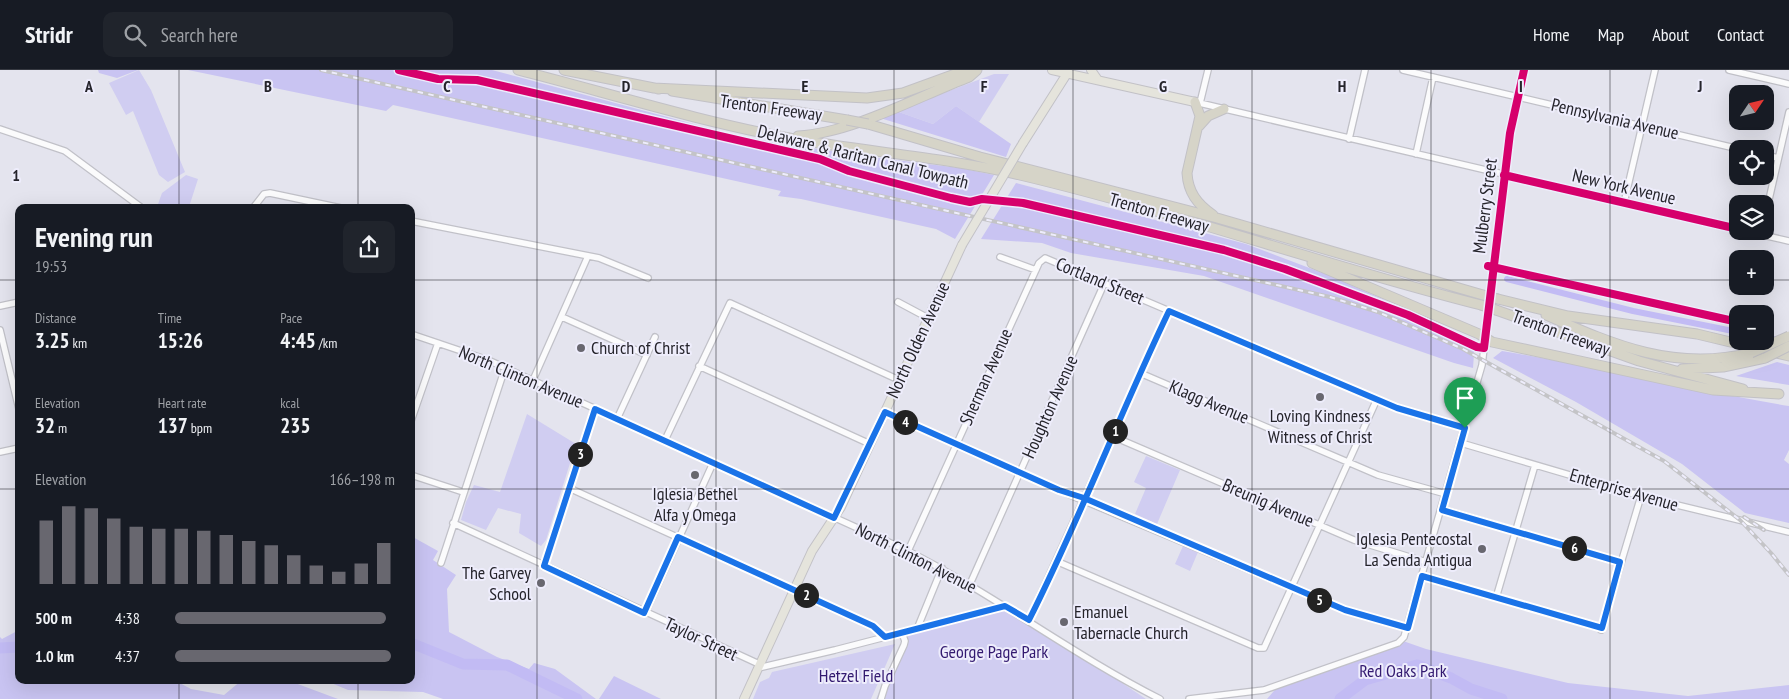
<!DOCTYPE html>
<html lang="en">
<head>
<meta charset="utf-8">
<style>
	:root { --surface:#171b24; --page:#20242c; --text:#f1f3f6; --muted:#9ea1a6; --line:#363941; --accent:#68676f }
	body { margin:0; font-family:"PT Sans Narrow",sans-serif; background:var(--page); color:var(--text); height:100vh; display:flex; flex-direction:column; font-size:19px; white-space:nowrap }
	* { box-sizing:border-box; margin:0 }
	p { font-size:16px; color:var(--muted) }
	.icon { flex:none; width:28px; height:28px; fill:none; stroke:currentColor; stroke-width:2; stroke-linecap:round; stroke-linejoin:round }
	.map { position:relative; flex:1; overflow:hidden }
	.panel { position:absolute; left:15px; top:134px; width:400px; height:480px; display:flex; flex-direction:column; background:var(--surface); border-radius:10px; box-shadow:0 5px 20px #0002 }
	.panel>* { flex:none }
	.needle { width:32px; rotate:55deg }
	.fabs { position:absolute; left:1729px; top:15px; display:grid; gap:10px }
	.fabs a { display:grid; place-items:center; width:45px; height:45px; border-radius:10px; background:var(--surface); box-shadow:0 5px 20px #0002; font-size:25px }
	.pin { position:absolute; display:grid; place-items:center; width:42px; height:42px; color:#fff; margin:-51px -21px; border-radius:50% 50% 50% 0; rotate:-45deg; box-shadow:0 0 5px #0007 }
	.pin .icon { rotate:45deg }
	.km { position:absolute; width:25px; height:25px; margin:-12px; border-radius:50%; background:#222; color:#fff; font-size:14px; line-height:25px; text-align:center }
	.round { display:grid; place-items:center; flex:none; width:52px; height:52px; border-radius:10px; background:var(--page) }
	.overview { display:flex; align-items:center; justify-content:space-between; height:85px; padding:0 20px }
	h1 { font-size:28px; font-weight:800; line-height:38px }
	.stats { display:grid; grid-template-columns:repeat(3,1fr); gap:8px; height:85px; padding:5px 20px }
	.stats div { display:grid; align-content:center }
	.stats b { font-size:21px; font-weight:800 }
	.stats small { font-size:14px; font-weight:400 }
	.stats p { font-size:14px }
	.chart { height:140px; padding:10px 20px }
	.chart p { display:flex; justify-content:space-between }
	.chart svg { width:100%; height:90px; margin-top:5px; stroke:var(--accent); stroke-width:6 }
	ul { padding:0 20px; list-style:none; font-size:16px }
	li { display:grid; grid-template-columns:80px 60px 1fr; align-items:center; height:38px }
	li i { height:12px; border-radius:6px; background:var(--accent) }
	header { display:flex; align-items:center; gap:30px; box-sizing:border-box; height:70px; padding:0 25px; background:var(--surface); border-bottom:1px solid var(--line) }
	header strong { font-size:24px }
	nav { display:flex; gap:28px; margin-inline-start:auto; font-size:18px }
	.search { width:350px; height:45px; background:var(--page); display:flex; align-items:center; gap:12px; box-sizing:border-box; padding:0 18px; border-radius:10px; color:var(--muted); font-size:19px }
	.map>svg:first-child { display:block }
	.green { fill:#d0cdf1 }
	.forest { fill:#c9c4f2 }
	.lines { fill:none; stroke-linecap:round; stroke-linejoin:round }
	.canal { stroke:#c2bbf4; stroke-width:6 }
	.river { stroke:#c2bbf4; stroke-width:11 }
	.minor-casing { stroke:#c1c1c8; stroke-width:8 }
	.major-casing { stroke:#c2c1c6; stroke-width:10 }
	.highway-casing { stroke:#c2c1c6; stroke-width:11 }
	.minor { stroke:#fbfbfc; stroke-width:5.5 }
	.major { stroke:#e5e4dc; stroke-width:8 }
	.highway { stroke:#d6d4c8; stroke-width:9 }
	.rail-casing { stroke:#c4c4c7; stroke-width:4 }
	.rail { stroke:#eeedfc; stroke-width:2; stroke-dasharray:5.5; stroke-linecap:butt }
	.major-bridge-casing { stroke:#c2c1c6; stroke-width:10; stroke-linecap:butt }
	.highway-bridge-casing { stroke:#c2c1c6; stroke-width:11; stroke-linecap:butt }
	.major-bridge { stroke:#e5e4dc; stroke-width:8 }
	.highway-bridge { stroke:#d6d4c8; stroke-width:9 }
	.cycleway-casing { stroke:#eeedfc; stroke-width:11 }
	.cycleway { stroke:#d6006c; stroke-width:8 }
	.route-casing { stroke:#fff; stroke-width:10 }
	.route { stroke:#1a73e8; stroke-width:6 }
	.grid { fill:none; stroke:#25242b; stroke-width:1; stroke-opacity:0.55 }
	.poi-dot { fill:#68676f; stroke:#eeedfc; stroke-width:2 }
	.labels { text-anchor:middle; stroke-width:4; stroke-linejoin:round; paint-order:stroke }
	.street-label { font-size:18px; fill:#25242b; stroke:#eeedfc }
	.poi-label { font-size:18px; fill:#25242b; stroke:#eeedfc; text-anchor:start }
	.park-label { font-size:18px; fill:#331a70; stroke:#eeedfc }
	.grid-label { font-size:16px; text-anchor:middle; font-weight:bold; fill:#25242b; stroke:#eeedfc; stroke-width:4; stroke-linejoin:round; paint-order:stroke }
</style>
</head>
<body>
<header>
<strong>Stridr</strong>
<div class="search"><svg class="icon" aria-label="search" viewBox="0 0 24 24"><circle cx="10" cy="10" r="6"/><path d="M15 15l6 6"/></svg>Search here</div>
<nav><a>Home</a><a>Map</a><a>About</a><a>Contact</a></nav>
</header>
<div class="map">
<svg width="1789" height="629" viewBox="0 0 1789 629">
	<rect width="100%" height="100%" fill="#e4e4ee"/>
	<path class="green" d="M139 0 151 20 185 102 168 112 159 105 133 41 126 45 109 13Z
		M994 4H1009L979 52 956 36 933 54 896 41Z
		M186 105 198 109 189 137H157L162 123Z
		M527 344 576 374 546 470 541 476 519 463 521 444 498 438 486 460 461 450 466 432 474 415 500 422Z
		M1146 386 1180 400 1157 454 1135 444 1146 418 1134 412Z
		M1183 476 1198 482 1190 501 1175 494Z
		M1001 532 1146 629H876L907 561Z
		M895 574 871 629H753L760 612 769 608 772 602Z"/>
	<path class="forest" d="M98 0H138L117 8 99 3Z
		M188 0H492L742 67 863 86 960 98 994 105 955 169 936 159 801 129 778 126 781 121 393 35 386 41Z
		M956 36 1011 74 1006 87 880 48 896 41 933 54Z
		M1016 113 1246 174 1328 205 1475 270 1473 298 1454 293 1204 206 1071 183 1042 173 981 169Z
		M1502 281C1598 297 1693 320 1789 336V380L1784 390 1789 394V453L1745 443 1682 394 1576 332 1493 288Z
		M1777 292 1789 295V315L1736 306Z
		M411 466 438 481 433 490 456 505 447 519 449 562 497 587 529 599 534 593 555 599 596 629H443L423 622 348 620 324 610H411Z
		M19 560V610H174L191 619 224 625 242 610H287L338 629H0V567L2 569Z
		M1403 571 1426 579 1568 613 1688 626 1789 615V629H1267L1280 614Z
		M614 606 661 629H599Z"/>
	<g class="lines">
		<path class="canal" d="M1507 209 1633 241 1738 262
			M1765 267 1778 270"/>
		<path class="river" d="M411 573 463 594 507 595 577 629
			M0 578 19 577
			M1340 629 1365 610 1417 595 1451 608 1471 619 1502 629"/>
		<defs>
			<path id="minor" d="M1403 0 1739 79
				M1729 0 1789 14
				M1195 32 1738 159
				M1200 33 1208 0
				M0 59 65 81 142 138
				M1349 69 1365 0
				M1416 84 1433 7
				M1765 85 1778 88
				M1624 133 1655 0
				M253 138 264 124 270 123 341 138
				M1765 147 1789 42
				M411 151 599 188 648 208
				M1745 161 1789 171
				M1000 187 1036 200
				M898 232 928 248
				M0 236 19 232
				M562 247 647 285
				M0 260 19 339
				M411 264 488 290 908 481C995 525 1073 585 1160 629
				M699 296 870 374
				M1140 303 1378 405 1446 424
				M533 310 588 186
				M885 342 1075 427 1345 540 1407 558
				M617 349 655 267
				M411 351 438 273
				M1112 366 1354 470 1426 492
				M665 370 730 233 899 310
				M1461 373 1648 428 1789 462
				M0 382 19 378
				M411 405 463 422
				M569 418 873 556 885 567
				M1442 439 1620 492
				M453 453 759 594
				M908 481 1039 193 1045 188 1397 338 1465 358
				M1056 491 1258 578H1264L1377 329
				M441 493 505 298
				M544 497 595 339
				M1422 506 1602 558
				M970 514 1104 214
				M1496 528 1535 395
				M645 543 713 393
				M1029 550 1169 241
				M917 559 942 498
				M1601 560 1641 426
				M758 598 835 580 1005 536
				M881 629 885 616 904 575 905 571 902 563
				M1189 629 1264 620 1398 573 1404 567 1482 295 1510 63 1524 0"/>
			<path id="major" d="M1052 0 1195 32
				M1091 0 1098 10
				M1023 73 1068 2
				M744 629 812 481 841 437 962 175"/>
			<path id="highway" d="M518 0C608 23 698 51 789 68 866 82 944 87 1020 105 1176 142 1326 196 1481 235
				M564 0 659 19
				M653 18 867 28 903 23 966 0
				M672 21 847 50
				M1195 32 1200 46 1187 103C1188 122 1197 134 1213 145
				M868 54 980 87 1217 148 1483 225
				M1199 56 1208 46 1224 39
				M798 66C852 63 917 27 969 7L977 0
				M1312 193 1479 264 1492 272 1713 320 1779 324
				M1498 229 1568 246 1697 264 1789 286
				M1496 240 1639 291 1743 319
				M1546 245C1616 276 1674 301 1751 283
				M1682 299 1723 297 1765 288"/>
		</defs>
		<use href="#minor" class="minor-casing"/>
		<use href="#major" class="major-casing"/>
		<use href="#highway" class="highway-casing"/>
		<use href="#minor" class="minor"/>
		<use href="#major" class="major"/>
		<use href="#highway" class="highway"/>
		<defs>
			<path id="rail" d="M321 0 1330 227 1378 242 1463 279 1664 391 1740 450 1771 483 1789 505
				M1744 447 1764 460"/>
		</defs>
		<use href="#rail" class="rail-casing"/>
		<use href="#rail" class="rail"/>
		<defs>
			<path id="major-bridge" d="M962 175 1023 73"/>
			<path id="highway-bridge" d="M847 50 868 54
				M1483 225 1498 229
				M1481 235 1496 240
				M1751 283 1789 266
				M1765 288 1789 276"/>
		</defs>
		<use href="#major-bridge" class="major-bridge-casing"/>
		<use href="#highway-bridge" class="highway-bridge-casing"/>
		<use href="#major-bridge" class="major-bridge"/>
		<use href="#highway-bridge" class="highway-bridge"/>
		<defs>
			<path id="cycleway" d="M399 0 438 9 477 10 820 89 849 101 951 128 970 132 982 129 1023 133 1224 180 1285 199 1408 245 1477 277 1484 278 1510 63 1524 0
				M1504 105 1738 159
				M1488 196 1738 252"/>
		</defs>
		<use href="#cycleway" class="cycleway-casing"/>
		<use href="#cycleway" class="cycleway"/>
	</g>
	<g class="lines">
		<defs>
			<path id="route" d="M1465 358 1397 338 1169 241C1120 343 1080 449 1029 550L1005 536 885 567 873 556 678 467 644 543 544 496 595 339 834 448 885 342 1059 420 1084 428 1345 540 1408 558 1422 506 1602 558 1620 492 1442 440 1465 358"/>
		</defs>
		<use href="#route" class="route-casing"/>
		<use href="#route" class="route"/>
	</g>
	<path class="grid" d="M179 0V138M358 0V138M537 0V629M716 0V629M894 0V629M1073 0V629M1252 0V629M1431 0V629M1610 0V629M0 210H19M411 210H1738M1765 210H1789M0 419H19M411 419H1789M179 610V629M358 610V629"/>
	<g class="poi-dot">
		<circle cx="581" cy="278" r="5"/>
		<circle cx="1320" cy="327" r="5"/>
		<circle cx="695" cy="405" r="5"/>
		<circle cx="1482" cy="479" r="5"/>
		<circle cx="541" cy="513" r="5"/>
		<circle cx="1064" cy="552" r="5"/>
	</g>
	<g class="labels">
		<g class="street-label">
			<text transform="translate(771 38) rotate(8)" y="6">Trenton Freeway</text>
			<text transform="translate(1615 49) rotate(13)" y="6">Pennsylvania Avenue</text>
			<text transform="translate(863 87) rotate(14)" y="6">Delaware &amp; Raritan Canal Towpath</text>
			<text transform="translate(1624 117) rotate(13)" y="6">New York Avenue</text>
			<text transform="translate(1485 136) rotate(-83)" y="6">Mulberry Street</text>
			<text transform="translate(1159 143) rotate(16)" y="6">Trenton Freeway</text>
			<text transform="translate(1100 211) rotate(23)" y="6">Cortland Street</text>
			<text transform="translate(1561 263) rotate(20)" y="6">Trenton Freeway</text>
			<text transform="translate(918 270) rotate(-65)" y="6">North Olden Avenue</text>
			<text transform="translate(521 307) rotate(23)" y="6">North Clinton Avenue</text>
			<text transform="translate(986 307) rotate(-66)" y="6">Sherman Avenue</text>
			<text transform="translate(1209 332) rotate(23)" y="6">Klagg Avenue</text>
			<text transform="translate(1050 337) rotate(-66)" y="6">Houghton Avenue</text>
			<text transform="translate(1624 420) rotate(16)" y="6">Enterprise Avenue</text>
			<text transform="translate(1268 433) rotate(23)" y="6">Breunig Avenue</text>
			<text transform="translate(916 488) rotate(27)" y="6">North Clinton Avenue</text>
			<text transform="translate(701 569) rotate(25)" y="6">Taylor Street</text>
		</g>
		<g class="poi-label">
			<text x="591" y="284">Church of Christ</text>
			<text x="1320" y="352" text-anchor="middle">Loving Kindness<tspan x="1320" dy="21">Witness of Christ</tspan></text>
			<text x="695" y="430" text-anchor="middle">Iglesia Bethel<tspan x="695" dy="21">Alfa y Omega</tspan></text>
			<text x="1472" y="475" text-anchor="end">Iglesia Pentecostal<tspan x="1472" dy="21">La Senda Antigua</tspan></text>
			<text x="531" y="509" text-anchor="end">The Garvey<tspan x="531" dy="21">School</tspan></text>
			<text x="1074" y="548">Emanuel<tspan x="1074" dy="21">Tabernacle Church</tspan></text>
		</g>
		<g class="park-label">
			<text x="994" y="588">George Page Park</text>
			<text x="1403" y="607">Red Oaks Park</text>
			<text x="856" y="612">Hetzel Field</text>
		</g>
	</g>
	<g class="grid-label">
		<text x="89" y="22">A</text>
		<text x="268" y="22">B</text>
		<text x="447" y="22">C</text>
		<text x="626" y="22">D</text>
		<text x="805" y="22">E</text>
		<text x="984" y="22">F</text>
		<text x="1163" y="22">G</text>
		<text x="1342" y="22">H</text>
		<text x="1521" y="22">I</text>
		<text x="1700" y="22">J</text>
		<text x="16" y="111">1</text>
	</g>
</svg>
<div class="fabs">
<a><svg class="needle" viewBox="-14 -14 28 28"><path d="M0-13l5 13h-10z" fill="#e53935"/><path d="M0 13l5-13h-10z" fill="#9ea1a6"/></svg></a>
<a><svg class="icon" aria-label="locate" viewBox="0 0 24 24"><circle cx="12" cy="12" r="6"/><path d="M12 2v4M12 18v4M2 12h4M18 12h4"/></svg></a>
<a><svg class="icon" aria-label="layers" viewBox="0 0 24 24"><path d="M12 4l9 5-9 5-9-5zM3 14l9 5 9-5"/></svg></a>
<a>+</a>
<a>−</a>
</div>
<div class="pin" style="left:1465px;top:358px;background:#1e9e55"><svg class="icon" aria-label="arrive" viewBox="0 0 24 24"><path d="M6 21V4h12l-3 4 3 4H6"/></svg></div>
<b class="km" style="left:1115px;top:361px">1</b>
<b class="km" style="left:806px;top:525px">2</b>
<b class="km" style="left:580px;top:384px">3</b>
<b class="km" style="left:905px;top:352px">4</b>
<b class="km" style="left:1319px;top:530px">5</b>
<b class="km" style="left:1574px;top:478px">6</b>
<section class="panel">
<div class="overview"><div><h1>Evening run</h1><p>19:53</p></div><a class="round"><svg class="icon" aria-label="share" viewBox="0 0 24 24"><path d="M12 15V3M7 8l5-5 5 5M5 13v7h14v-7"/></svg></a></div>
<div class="stats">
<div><p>Distance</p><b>3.25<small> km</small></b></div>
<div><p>Time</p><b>15:26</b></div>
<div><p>Pace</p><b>4:45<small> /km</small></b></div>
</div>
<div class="stats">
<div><p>Elevation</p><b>32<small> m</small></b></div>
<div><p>Heart rate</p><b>137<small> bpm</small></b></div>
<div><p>kcal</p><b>235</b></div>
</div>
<div class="chart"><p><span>Elevation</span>166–198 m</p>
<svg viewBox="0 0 160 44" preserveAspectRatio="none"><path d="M5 44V13M15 44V6M25 44V7M35 44V12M45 44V16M55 44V17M65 44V17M75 44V18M85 44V20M95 44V23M105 44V25M115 44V30M125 44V35M135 44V38M145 44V34M155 44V24"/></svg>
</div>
<ul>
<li><b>500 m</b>4:38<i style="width:96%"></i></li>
<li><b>1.0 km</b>4:37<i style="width:98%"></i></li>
</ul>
</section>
</div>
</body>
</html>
